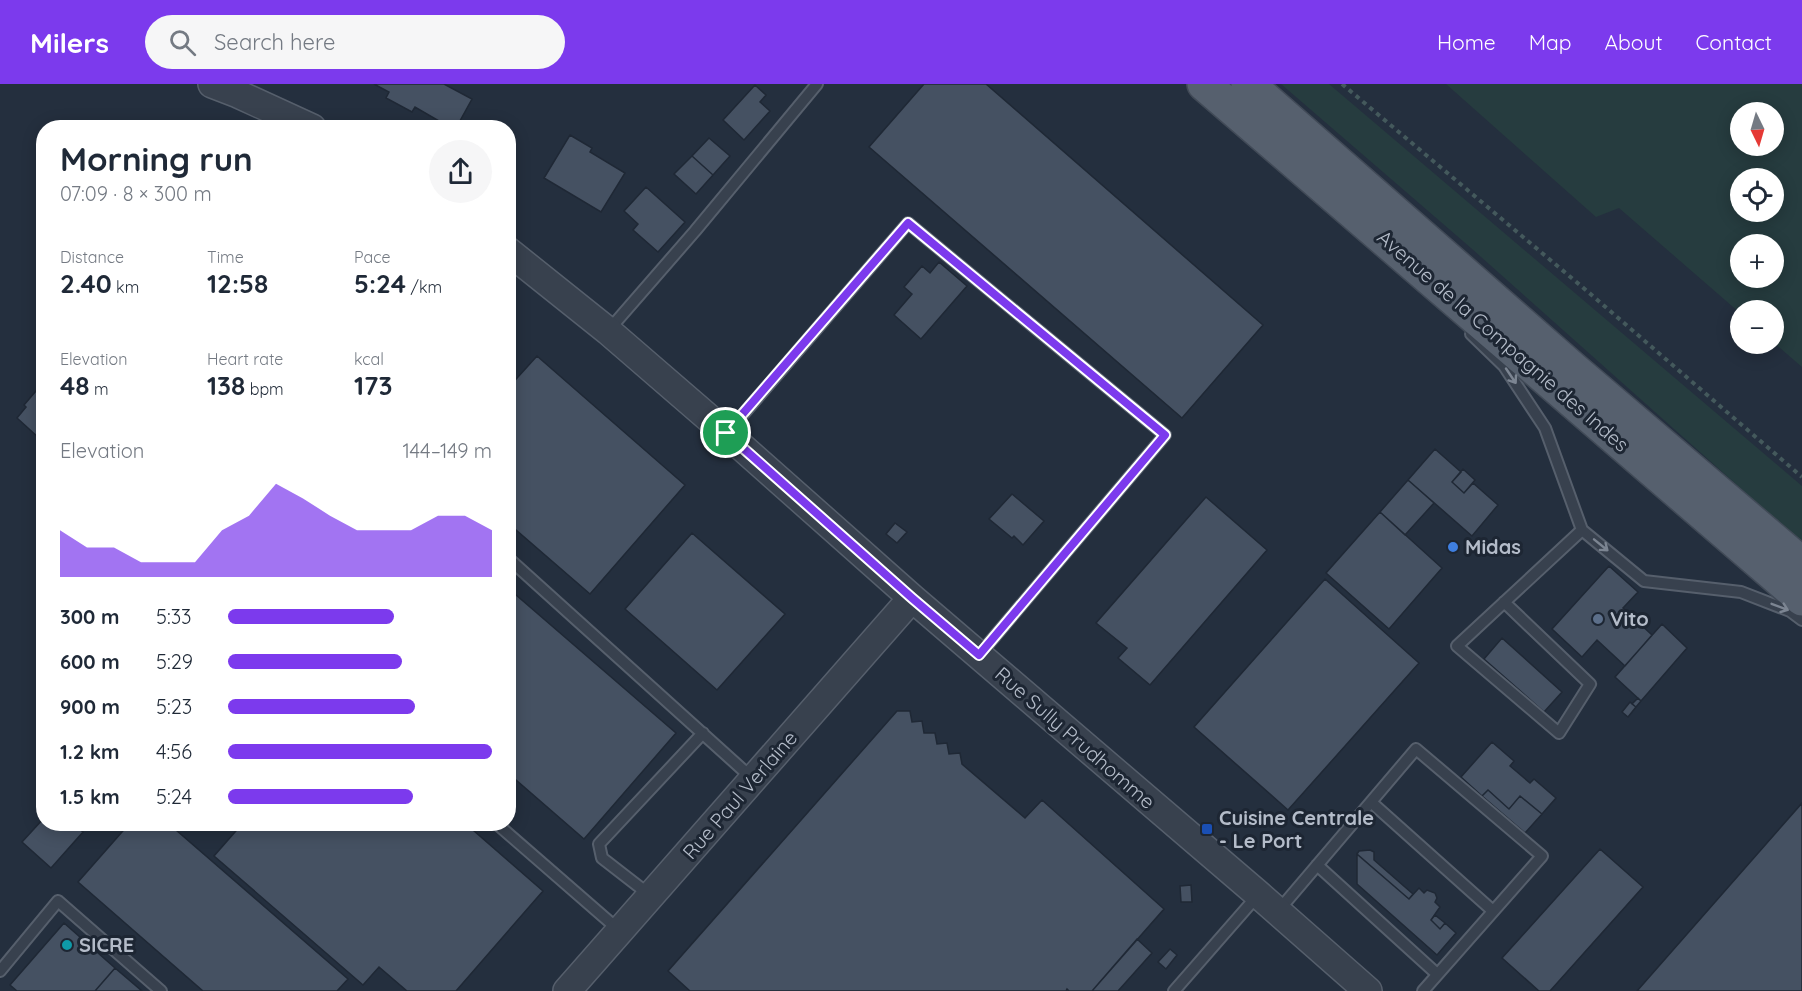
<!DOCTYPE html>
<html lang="en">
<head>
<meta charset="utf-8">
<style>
	:root { --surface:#fff; --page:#f6f6f7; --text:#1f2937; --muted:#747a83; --accent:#7c3aed }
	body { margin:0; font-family:Quicksand,sans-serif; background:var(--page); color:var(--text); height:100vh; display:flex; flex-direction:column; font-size:22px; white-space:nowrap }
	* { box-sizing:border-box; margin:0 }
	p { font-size:20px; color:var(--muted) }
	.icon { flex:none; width:33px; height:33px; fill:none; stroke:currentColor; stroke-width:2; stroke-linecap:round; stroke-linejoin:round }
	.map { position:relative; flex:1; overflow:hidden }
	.sheet { position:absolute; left:36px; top:36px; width:480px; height:711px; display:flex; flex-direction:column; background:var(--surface); border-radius:24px; box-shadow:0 3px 15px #0003 }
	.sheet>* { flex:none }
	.needle { width:39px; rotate:175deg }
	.tools { position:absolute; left:1730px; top:18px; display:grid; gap:12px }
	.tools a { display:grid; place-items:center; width:54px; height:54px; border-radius:50%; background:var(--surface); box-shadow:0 3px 15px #0003; font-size:30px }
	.pin { position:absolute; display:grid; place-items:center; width:51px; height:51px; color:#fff; margin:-26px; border:3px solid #fff; border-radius:50%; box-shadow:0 2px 6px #0007 }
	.round { display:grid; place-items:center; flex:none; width:63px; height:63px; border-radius:32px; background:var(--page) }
	.overview { display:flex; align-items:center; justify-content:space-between; height:102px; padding:0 24px }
	h1 { font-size:33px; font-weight:800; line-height:45px }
	.stats { display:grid; grid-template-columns:repeat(3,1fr); gap:9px; height:102px; padding:6px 24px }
	.stats div { display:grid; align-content:center }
	.stats b { font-size:26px; font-weight:800 }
	.stats small { font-size:16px; font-weight:400 }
	.stats p { font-size:16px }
	.chart { height:168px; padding:12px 24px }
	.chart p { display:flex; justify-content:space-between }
	.chart svg { width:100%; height:108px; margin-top:6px; fill:var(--accent); opacity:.7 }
	ul { padding:0 24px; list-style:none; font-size:20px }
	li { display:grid; grid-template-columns:96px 72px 1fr; align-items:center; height:45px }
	li i { height:15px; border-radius:8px; background:var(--accent) }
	header { display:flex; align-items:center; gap:36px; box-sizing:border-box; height:84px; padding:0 30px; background:var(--accent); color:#fff }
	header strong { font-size:28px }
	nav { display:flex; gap:33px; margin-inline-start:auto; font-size:21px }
	.search { width:420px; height:54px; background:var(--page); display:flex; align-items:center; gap:15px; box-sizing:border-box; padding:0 21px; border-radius:33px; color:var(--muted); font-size:22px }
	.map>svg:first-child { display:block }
	.green { fill:#263c3f; fill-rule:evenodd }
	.building { fill:#455162; stroke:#1f2835; stroke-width:1.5 }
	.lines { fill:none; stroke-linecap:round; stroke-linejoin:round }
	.service-casing { stroke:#565f6c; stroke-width:14 }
	.tertiary-casing { stroke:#565f6c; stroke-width:30 }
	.primary-casing { stroke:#414a57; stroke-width:36 }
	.path { stroke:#44595c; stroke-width:4; stroke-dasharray:4.5 4.5; stroke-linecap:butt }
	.service { stroke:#38414e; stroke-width:10 }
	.tertiary { stroke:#38414e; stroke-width:27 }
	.primary { stroke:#56606e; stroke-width:33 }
	.oneway { stroke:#7c8592 }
	.route-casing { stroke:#fff; stroke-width:12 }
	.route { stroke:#7c3aed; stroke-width:8 }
	.shop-dot { fill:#3f7fe0; stroke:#1d2633; stroke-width:2 }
	.service-dot { fill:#5c6f8a; stroke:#1d2633; stroke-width:2 }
	.transit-dot { fill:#1a4fb4; stroke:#1d2633; stroke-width:2 }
	.culture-dot { fill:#0f9aa8; stroke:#1d2633; stroke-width:2 }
	.labels { text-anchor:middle; stroke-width:6; stroke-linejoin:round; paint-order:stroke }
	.street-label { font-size:20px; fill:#b4bcc9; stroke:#1d2633 }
	.poi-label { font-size:20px; font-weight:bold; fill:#b4bcc9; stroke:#1d2633; text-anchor:start }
</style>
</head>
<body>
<header>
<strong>Milers</strong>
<div class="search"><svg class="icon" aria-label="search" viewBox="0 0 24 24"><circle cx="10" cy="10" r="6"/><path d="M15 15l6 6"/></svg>Search here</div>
<nav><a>Home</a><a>Map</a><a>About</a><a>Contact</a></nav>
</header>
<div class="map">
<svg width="1802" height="907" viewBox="0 0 1802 907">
	<rect width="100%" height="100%" fill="#242f3e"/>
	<path class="green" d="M1281 0H1329L1802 402V459L1471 164Z
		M1446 0H1802V283L1773 258V226H1740V229L1619 124 1596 133ZM1773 28V62H1740V28ZM1740 94H1773V128H1740ZM1773 160V194H1740V160Z"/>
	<path class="building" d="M374 0H444L472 15 456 44H451L415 23 412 28 386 14 389 8Z
		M924 0H986L1263 241 1182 334 869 63Z
		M755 1 766 11 760 18 770 27 744 56 723 36Z
		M570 51 592 64 590 68 625 89 601 128 544 94Z
		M709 54 730 72 713 91 692 72Z
		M692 72 713 91 696 110 674 90Z
		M646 103 685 138 658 168 633 146 638 140 624 127Z
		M939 178 967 202 921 255 894 231 912 210 904 203 922 182 930 189Z
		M537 272 685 401 590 510 508 439V304Z
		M42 300 44 350 39 354 17 334 26 323 24 321Z
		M1435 365 1461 388 1452 398 1464 409 1473 399 1498 421 1472 452 1408 396Z
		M1463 385 1475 396 1464 409 1452 398Z
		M1408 396 1434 419 1405 451 1380 428Z
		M1012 410 1044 437 1023 461 1014 452 1012 454 989 435Z
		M1206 413 1267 466 1150 601 1118 574 1127 564 1096 539Z
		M1380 428 1442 484 1389 545 1326 489Z
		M895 439 907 448 897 459 886 450Z
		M692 449 785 530 717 606 625 525Z
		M1609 482 1638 508 1623 524 1652 551 1625 582 1597 556 1582 573 1552 545Z
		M1325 495 1419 579 1288 726 1194 643Z
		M508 504 676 649 584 755 508 689Z
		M1662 540 1687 564 1641 617 1615 593Z
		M1502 554 1562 608 1544 628 1484 575Z
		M1638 614 1641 617 1636 623 1632 620Z
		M1630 618 1636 623 1628 633 1622 628Z
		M897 627H910L912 638 922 637 924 649H935L937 660 947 659 949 670 960 669 962 680 1025 734 1042 716 1164 825 1092 907H1069L1067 905 1066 907H690L668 887Z
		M1492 658 1514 677 1510 682 1530 699 1534 695 1556 714 1542 730 1520 712 1509 725 1488 706 1482 712 1461 693Z
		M1488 706 1509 725 1520 712 1542 730 1525 749 1482 712Z
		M1802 719V907H1637Z
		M44 734V740H73L83 748 51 784 22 758Z
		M129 740H169L348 895 337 907H203L78 798Z
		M242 740H466L543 807 456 907H407L379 883 363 901 214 772Z
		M1600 765 1643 803 1550 907H1539L1502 874Z
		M1370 766 1374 768V776L1413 810 1409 815 1357 770 1359 767Z
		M1357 770 1409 815 1419 804 1424 809 1427 806 1435 809 1437 814 1435 818 1440 823 1431 836 1440 845 1445 839 1456 849 1437 871 1357 800Z
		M1191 801 1192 818H1181L1180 802Z
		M1435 831 1445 839 1440 845 1431 836Z
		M64 839 115 884 95 907H17L10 901Z
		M1137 855 1152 869 1118 907H1092Z
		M1170 865 1177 871 1166 885 1158 878Z
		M115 884 142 907H95Z"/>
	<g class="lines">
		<defs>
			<path id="service" d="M608 247 695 147 817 0
				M1471 250 1504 282 1545 344 1582 446 1644 497 1741 508 1790 527 1802 536
				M727 349 908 139 1165 351 979 571
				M508 474 753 695
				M1504 518 1590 600 1559 649 1457 562 1582 446
				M1371 718 1493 827
				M497 740 620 847
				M1317 781 1437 890
				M651 812 602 774 599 760 703 649
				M1279 826 1416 665 1542 772 1423 907
				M0 887 58 817 161 907
				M1174 907 1258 811"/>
			<path id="tertiary" d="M212 0 238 10 312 44
				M508 167 608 247 726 349 912 514 1259 811 1368 907
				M567 907 912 514"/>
			<path id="primary" d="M1204 0 1802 515
				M1248 0 1572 284 1802 480"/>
		</defs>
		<use href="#service" class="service-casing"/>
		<use href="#tertiary" class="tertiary-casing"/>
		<use href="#primary" class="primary-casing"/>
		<path class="path" d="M1342 0 1587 207 1802 393"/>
		<use href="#service" class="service"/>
		<use href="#tertiary" class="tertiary"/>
		<use href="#primary" class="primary"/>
	</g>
	<defs><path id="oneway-shaft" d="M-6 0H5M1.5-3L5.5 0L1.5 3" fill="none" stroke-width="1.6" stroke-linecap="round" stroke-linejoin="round" transform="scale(1.5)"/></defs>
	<g class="oneway">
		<use href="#oneway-shaft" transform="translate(1511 292) rotate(56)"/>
		<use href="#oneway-shaft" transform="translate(1601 461) rotate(39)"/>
		<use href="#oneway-shaft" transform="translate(1780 523) rotate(21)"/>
	</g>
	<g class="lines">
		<defs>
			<path id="route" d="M908 139 1165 351 979 571 912 514 726 349Z"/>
		</defs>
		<use href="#route" class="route-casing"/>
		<use href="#route" class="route"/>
	</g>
	<circle class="shop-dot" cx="1453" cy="463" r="6"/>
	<circle class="service-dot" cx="1598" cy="535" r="6"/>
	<rect class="transit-dot" x="1201" y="739" width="12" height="12" rx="3"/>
	<circle class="culture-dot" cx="67" cy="861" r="6"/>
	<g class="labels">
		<g class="street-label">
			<text transform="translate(1503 257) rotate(41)" y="7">Avenue de la Compagnie des Indes</text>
			<text transform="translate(1075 654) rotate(41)" y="7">Rue Sully Prudhomme</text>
			<text transform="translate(740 711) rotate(-49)" y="7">Rue Paul Verlaine</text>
		</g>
		<g class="poi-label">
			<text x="1465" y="470">Midas</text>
			<text x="1610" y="542">Vito</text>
			<text x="1219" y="741">Cuisine Centrale<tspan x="1219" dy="23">- Le Port</tspan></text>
			<text x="79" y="868">SICRE</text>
		</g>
	</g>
</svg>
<div class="tools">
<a><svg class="needle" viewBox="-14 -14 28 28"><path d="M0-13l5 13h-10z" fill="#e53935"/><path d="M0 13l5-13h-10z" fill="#747a83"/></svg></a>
<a><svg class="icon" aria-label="locate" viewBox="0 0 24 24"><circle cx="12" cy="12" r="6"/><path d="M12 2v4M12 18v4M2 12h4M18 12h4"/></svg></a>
<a>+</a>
<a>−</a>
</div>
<div class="pin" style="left:726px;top:349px;background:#1e9e55"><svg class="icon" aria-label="arrive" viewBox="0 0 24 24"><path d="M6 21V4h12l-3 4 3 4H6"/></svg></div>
<section class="sheet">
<div class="overview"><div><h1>Morning run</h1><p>07:09 · 8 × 300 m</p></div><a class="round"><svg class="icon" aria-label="share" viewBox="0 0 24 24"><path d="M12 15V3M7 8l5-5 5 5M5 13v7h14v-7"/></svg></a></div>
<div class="stats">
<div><p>Distance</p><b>2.40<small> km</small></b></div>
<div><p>Time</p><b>12:58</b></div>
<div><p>Pace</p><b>5:24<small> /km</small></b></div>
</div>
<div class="stats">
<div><p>Elevation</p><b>48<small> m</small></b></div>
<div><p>Heart rate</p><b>138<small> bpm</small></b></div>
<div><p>kcal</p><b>173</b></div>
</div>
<div class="chart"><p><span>Elevation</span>144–149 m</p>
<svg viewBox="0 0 160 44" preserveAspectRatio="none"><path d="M0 44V25L10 32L20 32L30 38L40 38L50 38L60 25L70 19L80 6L90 12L100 19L110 25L120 25L130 25L140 19L150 19L160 25V44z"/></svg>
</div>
<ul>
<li><b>300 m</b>5:33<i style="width:63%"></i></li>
<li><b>600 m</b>5:29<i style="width:66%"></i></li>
<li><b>900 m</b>5:23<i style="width:71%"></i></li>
<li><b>1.2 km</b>4:56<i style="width:100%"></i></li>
<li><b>1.5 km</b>5:24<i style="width:70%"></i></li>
</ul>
</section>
</div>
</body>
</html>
